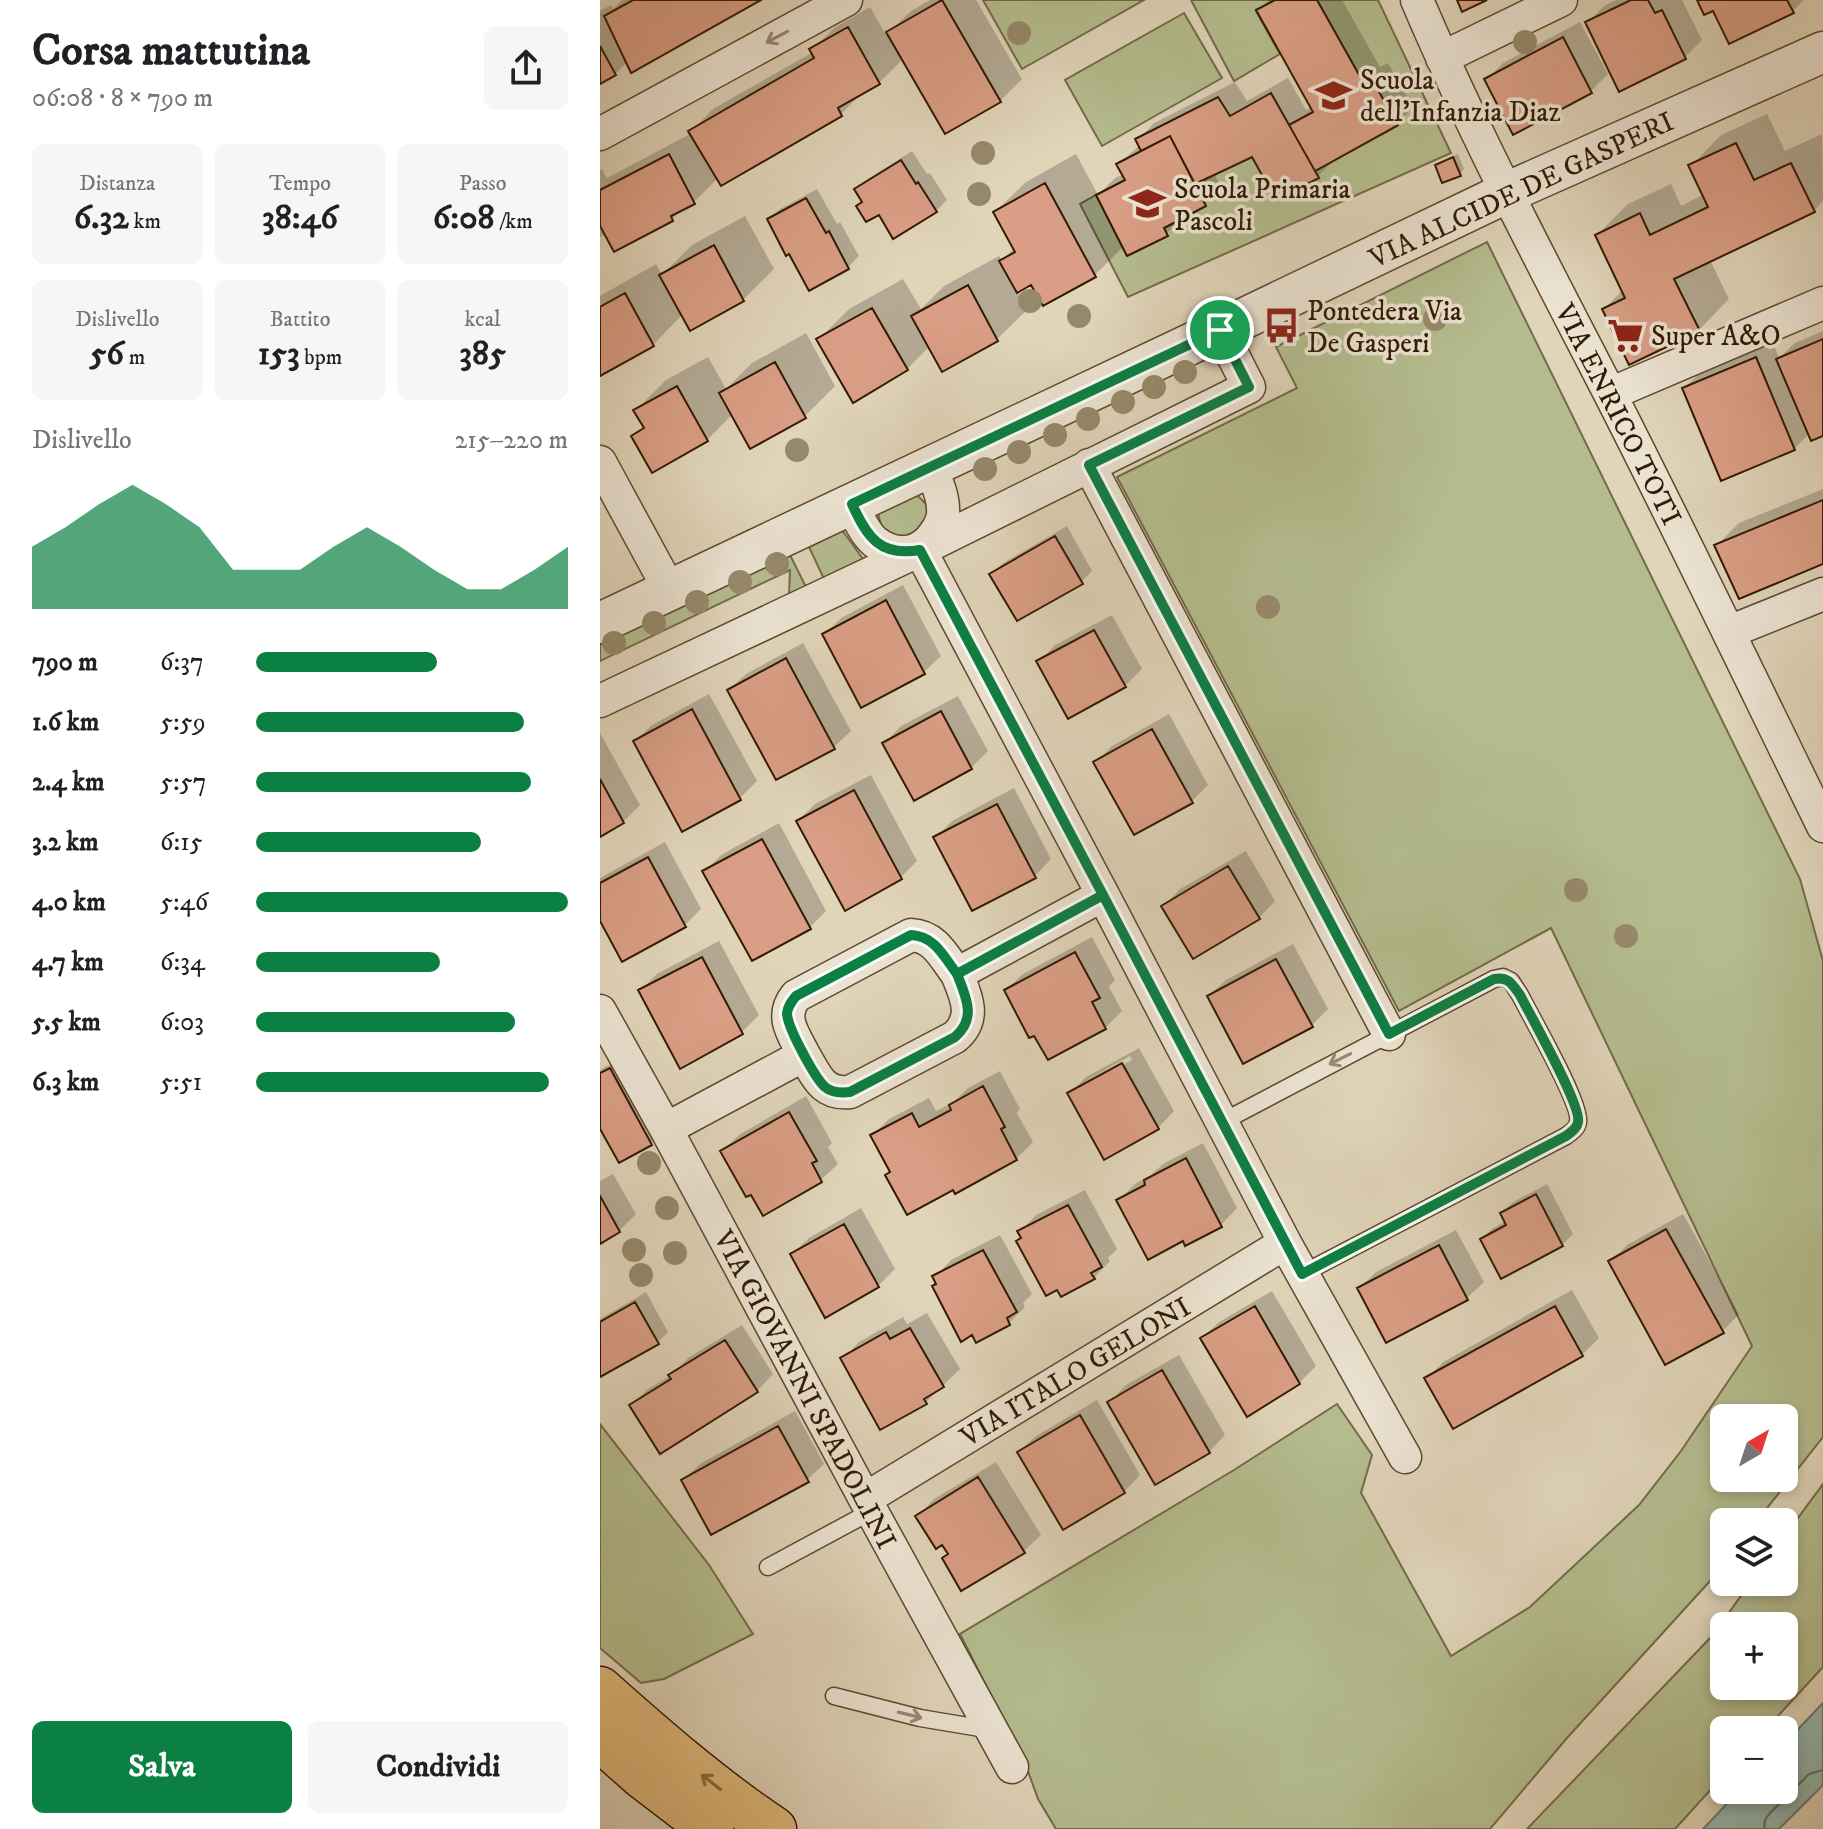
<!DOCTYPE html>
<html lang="it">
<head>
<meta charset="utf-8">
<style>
	:root { --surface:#fff; --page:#f6f6f6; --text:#202124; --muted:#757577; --accent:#0b8043 }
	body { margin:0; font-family:"IM FELL DW Pica",serif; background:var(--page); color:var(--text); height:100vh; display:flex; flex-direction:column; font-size:30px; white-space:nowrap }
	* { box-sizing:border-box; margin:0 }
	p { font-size:26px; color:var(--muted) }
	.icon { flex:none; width:44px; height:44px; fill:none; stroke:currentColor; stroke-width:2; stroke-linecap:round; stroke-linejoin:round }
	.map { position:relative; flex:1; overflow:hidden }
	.drawer { display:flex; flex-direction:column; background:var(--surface); width:600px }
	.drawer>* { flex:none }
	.needle { width:52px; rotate:39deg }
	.fabs { position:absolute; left:1110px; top:1404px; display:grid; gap:16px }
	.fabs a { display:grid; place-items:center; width:88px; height:88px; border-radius:12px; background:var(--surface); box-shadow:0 4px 12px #0003; font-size:40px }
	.pin { position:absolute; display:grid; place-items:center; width:68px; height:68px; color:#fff; margin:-34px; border:4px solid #fff; border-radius:50%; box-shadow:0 2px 8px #0007 }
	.round { display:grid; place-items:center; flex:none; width:84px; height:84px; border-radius:12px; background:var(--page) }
	.head { display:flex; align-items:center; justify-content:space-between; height:136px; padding:0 32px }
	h1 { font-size:44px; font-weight:700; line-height:60px }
	.figures { display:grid; grid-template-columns:repeat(3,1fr); gap:12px; height:136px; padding:8px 32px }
	.figures div { display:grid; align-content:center; border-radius:12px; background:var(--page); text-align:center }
	.figures b { font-size:34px; font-weight:700 }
	.figures small { font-size:22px; font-weight:400 }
	.figures p { font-size:22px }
	.chart { height:224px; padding:16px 32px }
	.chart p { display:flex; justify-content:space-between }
	.chart svg { width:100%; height:144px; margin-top:8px; fill:var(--accent); opacity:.7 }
	.action { display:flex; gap:16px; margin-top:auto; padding:16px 32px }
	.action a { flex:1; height:92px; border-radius:12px; background:var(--accent); color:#fff; font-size:32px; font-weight:700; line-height:92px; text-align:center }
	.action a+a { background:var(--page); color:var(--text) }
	ul { padding:0 32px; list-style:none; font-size:26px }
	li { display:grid; grid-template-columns:128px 96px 1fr; align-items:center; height:60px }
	li i { height:20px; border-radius:10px; background:var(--accent) }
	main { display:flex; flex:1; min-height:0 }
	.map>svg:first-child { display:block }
	.green { fill:#b4bc8e; stroke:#736b47; stroke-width:2; fill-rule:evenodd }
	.water { fill:#94b8b1; stroke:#6d796a; stroke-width:2 }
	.shadow { fill:#0003; fill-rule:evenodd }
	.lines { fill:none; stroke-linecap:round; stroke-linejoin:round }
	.shore { stroke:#636958; stroke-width:2 }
	.building { fill:#d99e85; stroke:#321a00; stroke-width:2 }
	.service-casing { stroke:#5e482e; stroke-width:19 }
	.minor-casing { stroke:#5e482e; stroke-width:35 }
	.tertiary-casing { stroke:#5e482e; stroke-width:43 }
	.primary-casing { stroke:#321a00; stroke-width:47 }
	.service { stroke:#ebe3d2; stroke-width:16 }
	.minor { stroke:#ebe3d2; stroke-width:32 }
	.tertiary { stroke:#ebe3d2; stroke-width:40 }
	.primary { stroke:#e0ba7c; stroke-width:44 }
	.tree { fill:#96896b }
	.oneway { stroke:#988974 }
	.oneway2 { stroke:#896a3e }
	.route-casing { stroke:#fff; stroke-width:16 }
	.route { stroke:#0b8043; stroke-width:10 }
	.labels { text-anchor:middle; stroke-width:7; stroke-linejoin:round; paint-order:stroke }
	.poi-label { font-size:28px; fill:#321a00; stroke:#ebe3d2; text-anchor:start }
	.street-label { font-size:28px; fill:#321a00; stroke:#ebe3d2 }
</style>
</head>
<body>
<main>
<section class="drawer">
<div class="head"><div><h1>Corsa mattutina</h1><p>06:08 · 8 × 790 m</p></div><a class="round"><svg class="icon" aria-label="share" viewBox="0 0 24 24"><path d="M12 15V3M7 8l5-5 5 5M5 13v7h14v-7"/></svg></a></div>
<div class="figures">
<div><p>Distanza</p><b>6.32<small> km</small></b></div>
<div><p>Tempo</p><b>38:46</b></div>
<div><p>Passo</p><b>6:08<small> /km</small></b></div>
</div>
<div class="figures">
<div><p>Dislivello</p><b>56<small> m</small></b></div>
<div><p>Battito</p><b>153<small> bpm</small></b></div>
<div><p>kcal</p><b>385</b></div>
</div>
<div class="chart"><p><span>Dislivello</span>215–220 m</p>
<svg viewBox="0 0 160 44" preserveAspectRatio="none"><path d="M0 44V25L10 19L20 12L30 6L40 12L50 19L60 32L70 32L80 32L90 25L100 19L110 25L120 32L130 38L140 38L150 32L160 25V44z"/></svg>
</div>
<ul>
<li><b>790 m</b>6:37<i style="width:58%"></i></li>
<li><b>1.6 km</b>5:59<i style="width:86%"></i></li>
<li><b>2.4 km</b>5:57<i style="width:88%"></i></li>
<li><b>3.2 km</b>6:15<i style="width:72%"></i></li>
<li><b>4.0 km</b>5:46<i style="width:100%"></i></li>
<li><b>4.7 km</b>6:34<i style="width:59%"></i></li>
<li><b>5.5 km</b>6:03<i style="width:83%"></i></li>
<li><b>6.3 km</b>5:51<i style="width:94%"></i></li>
</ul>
<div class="action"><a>Salva</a><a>Condividi</a></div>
</section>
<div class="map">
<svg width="1223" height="1829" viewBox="0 0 1223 1829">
	<rect width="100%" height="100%" fill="#e0d4b9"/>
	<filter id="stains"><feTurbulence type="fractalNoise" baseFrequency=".0025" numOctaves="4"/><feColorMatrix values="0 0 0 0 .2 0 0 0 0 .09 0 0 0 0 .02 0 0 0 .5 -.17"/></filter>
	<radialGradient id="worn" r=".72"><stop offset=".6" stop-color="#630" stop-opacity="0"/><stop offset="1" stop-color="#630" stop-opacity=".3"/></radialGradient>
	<path class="green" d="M383 0H544L422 69Z
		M591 0H675L656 11 680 54 634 81Z
		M717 0H778L851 153 528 297 480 204 496 195 527 256 567 236 564 228 606 206 595 184 652 157 677 200 719 178 715 171 797 126 771 78 763 82Z
		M584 13 622 78 502 146 465 80Z
		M887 242 1200 879 1223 961V1437L1156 1522H1124V1563L1110 1581 967 1738 890 1829H456L438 1799 424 1760 360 1634 634 1470 737 1404 772 1455 761 1493 851 1656 930 1607 1039 1505 1081 1451 1152 1346 951 928 799 1011 517 477 697 388 676 347ZM1124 1418H1184V1478H1124Z
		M316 494 328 506C328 511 329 515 328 520 324 533 303 542 290 535 282 531 280 522 278 513Z
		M242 530 263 559 224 579 209 547Z
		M190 555 206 587 189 596 190 570 0 661V645Z
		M0 1424 109 1565 153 1634 64 1679 41 1683 0 1648Z
		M1223 1484V1667L1165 1730H1124V1775L1075 1829H927L1112 1636 1151 1582H1184V1537ZM1124 1626H1184V1686H1124Z"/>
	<path class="water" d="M1223 1703V1785L1179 1829H1103L1140 1790H1184V1744Z"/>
	<path class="shadow" d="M22 0H157L28 61 15 74 0 82V11L11 5 13 9Z
		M330 0H376L422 79 400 101 304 58 279 83 264 91 241 114 121 183 118 178 94 202 83 208 72 219 14 249 6 234 0 237V170L2 169 7 178 92 133 91 131 113 109 213 52 212 50 234 28 270 7 286 35 311 11Z
		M669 0H742L780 67 788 63 813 107 796 124 734 160 718 176 677 198 652 154 614 173 621 188 605 204 583 217 566 234 524 246 495 275 432 283 418 290 428 309 397 339 343 369 330 346 307 369 219 339 249 309 303 279 321 309 344 286 399 256 402 261 415 247 395 212 426 182 476 154 498 195 515 178 524 174 519 164 540 145 538 140 554 123 635 82 647 101 688 78 706 110 712 107 658 11Z
		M1016 0H1082L1102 40 1085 57 1020 89 987 23 1004 6Z
		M1099 0H1204L1192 12Z
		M980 22 1008 74 991 91 914 132 886 80 903 63Z
		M1167 114 1185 151 1222 134 1223 201 1214 211 1110 260 1129 299 1099 330 1004 309 1023 290 997 235 1028 204 1071 184 1081 206 1104 194 1091 166 1121 135Z
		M312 151 327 174 330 173 347 200 336 211 279 212 264 201 257 189 268 179Z
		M858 154 864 169 860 174 837 166 842 161Z
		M217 189 237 224 240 222 259 256 248 267 169 220 180 209Z
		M145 216 174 269 143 300 83 314 53 345 0 373V296L56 264 62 275 92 245Z
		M1223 331V434L1210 433 1194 449 1084 388 1101 372 1173 342 1179 358 1195 343Z
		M206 333 235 386 205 416 133 414 107 440 33 436 45 425 36 410 66 380 108 357 126 389 152 363Z
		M1223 489V562L1117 545 1139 523Z
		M467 526 492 571 481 582 392 574 403 563Z
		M303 585 341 656 324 672 262 705 224 635 241 618Z
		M512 615 542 669 525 686 439 662 455 645Z
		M203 643 251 731 234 747 177 778 129 690 146 674Z
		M109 694 157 781 140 798 83 829 35 741 52 725Z
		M358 696 388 751 371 768 315 798 285 743 301 726Z
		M569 714 608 785 592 801 496 762 512 746Z
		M0 733 40 805 23 822 0 835Z
		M271 775 317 861 301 877 198 821 215 804Z
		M414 788 451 859 435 876 335 838 352 821Z
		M179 823 226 911 210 927 105 871 121 855Z
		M65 842 101 909 85 925 0 917V878Z
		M646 851 675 901 659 918 564 906 580 889Z
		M492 937 515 980 509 987 522 1011 505 1028 435 1033 406 990 423 974Z
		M119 941 159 1015 142 1032 81 1066 40 991 57 974Z
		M693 944 728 1009 711 1026 609 996 626 980Z
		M539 1048 574 1111 558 1128 470 1094 486 1077ZM530 1056 532 1060 486 1085V1081Z
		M21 1058 62 1132 51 1143 20 1160 0 1125V1070Z
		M400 1071 420 1109 417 1113 433 1142 416 1159 353 1187 292 1171 273 1135 289 1119 329 1098 336 1111 354 1102 368 1088Z
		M206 1096 232 1143 228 1147 238 1164 221 1180 163 1213 122 1151 139 1135Z
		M603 1143 637 1208 621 1225 584 1239 518 1201 535 1184 551 1175 563 1164Z
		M13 1174 36 1214 19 1231 0 1242V1181Z
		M947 1184 973 1234 962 1245 882 1239 893 1228 906 1221 902 1213 913 1202Z
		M485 1190 517 1249 508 1258 510 1261 494 1278 422 1237 420 1232 436 1215Z
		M261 1208 295 1269 278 1286 192 1254 209 1238Z
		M1083 1214 1139 1314 1123 1331 1010 1262 1027 1245Z
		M856 1230 884 1282 867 1298 787 1340 759 1288 776 1272Z
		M400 1235 432 1294 423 1303 425 1307 409 1323 338 1283 335 1277 351 1260Z
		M972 1290 999 1338 982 1355 827 1379 843 1362Z
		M672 1291 716 1366 699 1383 647 1414 602 1338 619 1322Z
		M46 1292 68 1332 57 1343 0 1375V1319Z
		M327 1313 360 1369 326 1402 243 1359 259 1342 303 1317 307 1324Z
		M142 1325 173 1374 157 1391 32 1405 48 1389 73 1374 88 1358Z
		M579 1355 625 1435 609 1452 510 1402 526 1385Z
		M497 1400 540 1475 524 1492 419 1452 436 1436Z
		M195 1411 224 1464 207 1480H83L100 1464Z
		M396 1462 441 1535 424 1551 349 1553 318 1516 334 1499Z"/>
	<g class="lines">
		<path class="shore" d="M1164 1829 1165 1820 1170 1813 1209 1774 1223 1770"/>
	</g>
	<path class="building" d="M33 0H161L31 73 4 16Z
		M342 0 401 102 345 134 286 32Z
		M675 0H717L763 82 771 78 798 125 715 171 689 125 713 112 656 10Z
		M857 0H887L862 12Z
		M1031 0H1048L1055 13 1062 10 1086 59 1019 92 985 22Z
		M1097 0H1187L1194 13 1129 44 1113 11 1104 15Z
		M248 27 280 84 238 108 242 116 121 186 88 131 214 58 209 49Z
		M963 37 992 93 913 135 884 79Z
		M0 46 16 75 0 84Z
		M671 93 719 178 676 200 652 157 595 184 570 136 541 151 535 139 618 97 630 116Z
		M570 136 606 206 564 228 568 236 527 256 496 195 525 180 516 164Z
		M1136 143 1154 180 1191 163 1215 212 1074 279 1100 331 1029 365 1002 309 1025 298 995 235 1040 213 1050 235 1108 207 1088 165Z
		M69 154 95 204 71 216 73 221 14 252 0 226V190Z
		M853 157 861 176 842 183 835 165Z
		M301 160 316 184 318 182 337 212 293 239 279 215 266 222 256 206 262 202 254 189Z
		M445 183 496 277 443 306 431 285 417 293 399 261 415 252 393 212Z
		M206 198 226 233 229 231 249 269 209 291 189 254 186 256 167 219Z
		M114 245 144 301 90 331 59 275Z
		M368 285 398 341 342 372 311 316Z
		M25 293 54 346 0 376V307Z
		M272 308 308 370 253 403 216 339Z
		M1223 339V436L1211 441 1176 359Z
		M1156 357 1195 450 1121 481 1082 388Z
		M175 362 206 418 150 449 119 393Z
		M77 386 108 441 52 473 31 436 44 428 33 410Z
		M1223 500V564L1139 599 1114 545Z
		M455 536 483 584 417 621 389 574Z
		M286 600 325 674 261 708 222 634Z
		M494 630 526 687 468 719 436 661Z
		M186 658 235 749 176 780 127 690Z
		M92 709 141 800 82 832 33 741Z
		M341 711 372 769 314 801 282 743Z
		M552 729 593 803 534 835 493 762Z
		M0 779 24 823 0 837Z
		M254 790 302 879 245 911 196 821Z
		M397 804 436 878 372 911 333 837Z
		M162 839 211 929 152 961 102 871Z
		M48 857 86 927 22 962 0 921V883Z
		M628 866 660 919 593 959 561 906Z
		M475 952 500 998 492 1002 506 1029 448 1060 434 1036 429 1038 404 990Z
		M102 957 143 1034 80 1069 38 990Z
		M676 959 713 1027 643 1064 607 996Z
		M522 1063 559 1129 504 1160 467 1093Z
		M10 1068 52 1145 19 1163 0 1129V1073Z
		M383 1086 405 1127 401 1129 417 1160 355 1194 353 1190 307 1215 285 1175 290 1172 270 1135 312 1113 319 1127 351 1110 349 1105Z
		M189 1112 217 1161 212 1163 222 1182 163 1216 151 1195 146 1197 120 1151Z
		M586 1158 622 1227 585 1246 583 1241 548 1260 516 1200 545 1185 544 1180Z
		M936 1194 963 1246 901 1279 880 1239 906 1225 900 1213Z
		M0 1196 20 1232 0 1244Z
		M468 1205 502 1267 491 1273 495 1279 461 1297 457 1290 446 1296 416 1241 421 1238 417 1231Z
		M244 1224 279 1287 225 1318 190 1254Z
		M1066 1229 1124 1333 1065 1365 1008 1261Z
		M839 1245 868 1300 786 1343 757 1288Z
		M383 1250 417 1312 407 1318 410 1325 376 1343 372 1335 361 1342 332 1286 336 1284 332 1276Z
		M35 1302 59 1344 0 1377V1322Z
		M655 1306 700 1384 647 1417 600 1338Z
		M955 1306 983 1356 853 1429 824 1378Z
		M310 1328 344 1387 324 1399 327 1404 280 1430 240 1358 286 1332 290 1339Z
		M125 1340 158 1392 60 1454 29 1405 71 1379 68 1375Z
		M562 1370 610 1453 555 1485 507 1402Z
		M480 1415 525 1493 463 1530 417 1452Z
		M178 1426 209 1482 111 1535 81 1480Z
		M378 1477 425 1553 361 1591 342 1558 348 1554 342 1545 336 1549 315 1516Z"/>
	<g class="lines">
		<defs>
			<path id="service" d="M622 1122 894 979 903 977 911 981 920 995C930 1015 982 1105 978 1122 977 1129 971 1132 966 1136L702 1274
				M168 1567 272 1511
				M234 1696 320 1718 392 1730"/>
			<path id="minor" d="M817 0C874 134 942 262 1009 392 1082 535 1152 681 1223 826
				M842 58 961 0
				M0 134 246 0
				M1010 394 1223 303
				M0 462 69 589
				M489 465 789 1034
				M252 504C258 517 264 533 275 542 296 558 321 555 335 533 340 526 344 518 343 509 343 495 336 480 330 467
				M320 550 503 895 685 1243 805 1457
				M1129 632 1223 594
				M0 701 320 550 649 387 620 330
				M0 1011 66 1129 265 1499 412 1767
				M204 1055C216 1075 222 1095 250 1092L355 1037C377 1018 366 996 357 974
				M66 1129 204 1055C194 1035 179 1017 196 996L311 935C335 936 344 957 357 974L503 895
				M265 1499 685 1243"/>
			<path id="tertiary" d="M0 623 620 330 906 193 1223 52"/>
			<path id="primary" d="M0 1689C55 1738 112 1788 174 1829
				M0 1739 42 1776 111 1829"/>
		</defs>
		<use href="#service" class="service-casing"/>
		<use href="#minor" class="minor-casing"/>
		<use href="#tertiary" class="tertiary-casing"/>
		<use href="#primary" class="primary-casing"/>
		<use href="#service" class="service"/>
		<use href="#minor" class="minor"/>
		<use href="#tertiary" class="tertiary"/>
		<use href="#primary" class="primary"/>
	</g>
	<g class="tree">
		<circle cx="419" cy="33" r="12"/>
		<circle cx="925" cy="42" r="12"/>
		<circle cx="383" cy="153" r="12"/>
		<circle cx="379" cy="194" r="12"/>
		<circle cx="430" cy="301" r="12"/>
		<circle cx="479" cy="316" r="12"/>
		<circle cx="835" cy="319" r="12"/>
		<circle cx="585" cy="372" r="12"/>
		<circle cx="554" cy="387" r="12"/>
		<circle cx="523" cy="402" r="12"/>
		<circle cx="488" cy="419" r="12"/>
		<circle cx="455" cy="435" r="12"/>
		<circle cx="197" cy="450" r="12"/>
		<circle cx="419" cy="452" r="12"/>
		<circle cx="385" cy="469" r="12"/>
		<circle cx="177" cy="564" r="12"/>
		<circle cx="140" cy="582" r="12"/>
		<circle cx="97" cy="602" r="12"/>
		<circle cx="668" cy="607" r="12"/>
		<circle cx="54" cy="623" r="12"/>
		<circle cx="14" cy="643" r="12"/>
		<circle cx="976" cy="890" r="12"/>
		<circle cx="1026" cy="936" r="12"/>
		<circle cx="49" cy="1163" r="12"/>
		<circle cx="67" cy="1208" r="12"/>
		<circle cx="34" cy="1250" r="12"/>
		<circle cx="75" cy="1253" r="12"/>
		<circle cx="41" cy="1275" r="12"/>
	</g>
	<defs><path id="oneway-shaft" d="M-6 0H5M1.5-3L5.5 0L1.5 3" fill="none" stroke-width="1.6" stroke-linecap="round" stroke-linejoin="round" transform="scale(2)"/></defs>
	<g class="oneway">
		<use href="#oneway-shaft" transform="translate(177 37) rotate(152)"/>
		<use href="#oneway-shaft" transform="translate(740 1059) rotate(153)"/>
		<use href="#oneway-shaft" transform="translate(310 1715) rotate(14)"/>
	</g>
	<use class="oneway2" href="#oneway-shaft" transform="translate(111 1782) rotate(-142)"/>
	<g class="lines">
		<defs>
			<path id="route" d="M620 330 252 504C267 537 280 557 320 550L503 895 357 974C366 997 377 1018 355 1037L250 1092C241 1093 232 1093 225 1087 215 1078 187 1027 187 1013 188 1006 191 1002 196 996L311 935C335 936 344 957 357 974L503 895 702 1274 966 1136C971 1132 977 1129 978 1122 982 1106 930 1015 920 995 912 984 908 976 894 979L789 1034 489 465 649 387 620 330"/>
		</defs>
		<use href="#route" class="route-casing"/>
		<use href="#route" class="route"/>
	</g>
	<defs>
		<symbol id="school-bare" viewBox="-9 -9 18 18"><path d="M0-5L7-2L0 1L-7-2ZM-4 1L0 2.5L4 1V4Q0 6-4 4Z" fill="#8f2418" stroke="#ebe3d2" stroke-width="2.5" paint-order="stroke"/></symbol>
		<symbol id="bus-bare" viewBox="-9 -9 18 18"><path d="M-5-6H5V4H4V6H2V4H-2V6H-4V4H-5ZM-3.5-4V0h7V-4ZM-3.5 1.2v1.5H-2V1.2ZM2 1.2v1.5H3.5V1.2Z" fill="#8f2418" stroke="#ebe3d2" stroke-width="2.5" paint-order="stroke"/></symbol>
		<symbol id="supermarket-bare" viewBox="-9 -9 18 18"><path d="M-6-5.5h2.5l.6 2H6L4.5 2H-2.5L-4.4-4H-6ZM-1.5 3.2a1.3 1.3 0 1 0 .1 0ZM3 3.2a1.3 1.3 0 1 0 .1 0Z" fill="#8f2418" stroke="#ebe3d2" stroke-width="2.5" paint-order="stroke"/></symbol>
	</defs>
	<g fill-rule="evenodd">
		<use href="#school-bare" x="708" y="70" width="51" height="51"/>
		<use href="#school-bare" x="522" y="178" width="51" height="51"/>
		<use href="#bus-bare" x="656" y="300" width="51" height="51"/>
		<use href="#supermarket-bare" x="1000" y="310" width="51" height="51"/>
	</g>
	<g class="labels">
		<g class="poi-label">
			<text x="760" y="89">Scuola<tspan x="760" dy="32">dell'Infanzia Diaz</tspan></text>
			<text x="574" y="198">Scuola Primaria<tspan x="574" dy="32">Pascoli</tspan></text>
			<text x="707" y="320">Pontedera Via<tspan x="707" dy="32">De Gasperi</tspan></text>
			<text x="1051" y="345">Super A&amp;O</text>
		</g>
		<g class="street-label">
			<text transform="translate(921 189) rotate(-25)" y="10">VIA ALCIDE DE GASPERI</text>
			<text transform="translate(1019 414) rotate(63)" y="10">VIA ENRICO TOTI</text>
			<text transform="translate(475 1371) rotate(-31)" y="10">VIA ITALO GELONI</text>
			<text transform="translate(206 1389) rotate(62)" y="10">VIA GIOVANNI SPADOLINI</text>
		</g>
	</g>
	<rect width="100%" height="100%" filter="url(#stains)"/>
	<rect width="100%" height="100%" fill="url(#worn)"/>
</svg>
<div class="fabs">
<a><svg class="needle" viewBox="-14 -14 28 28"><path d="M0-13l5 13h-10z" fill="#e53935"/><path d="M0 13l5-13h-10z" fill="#757577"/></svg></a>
<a><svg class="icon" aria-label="layers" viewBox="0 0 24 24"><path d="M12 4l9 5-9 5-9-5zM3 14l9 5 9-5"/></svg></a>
<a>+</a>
<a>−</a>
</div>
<div class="pin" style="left:620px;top:330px;background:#1e9e55"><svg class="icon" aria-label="arrive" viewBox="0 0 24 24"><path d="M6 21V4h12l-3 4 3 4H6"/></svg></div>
</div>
</main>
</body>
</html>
